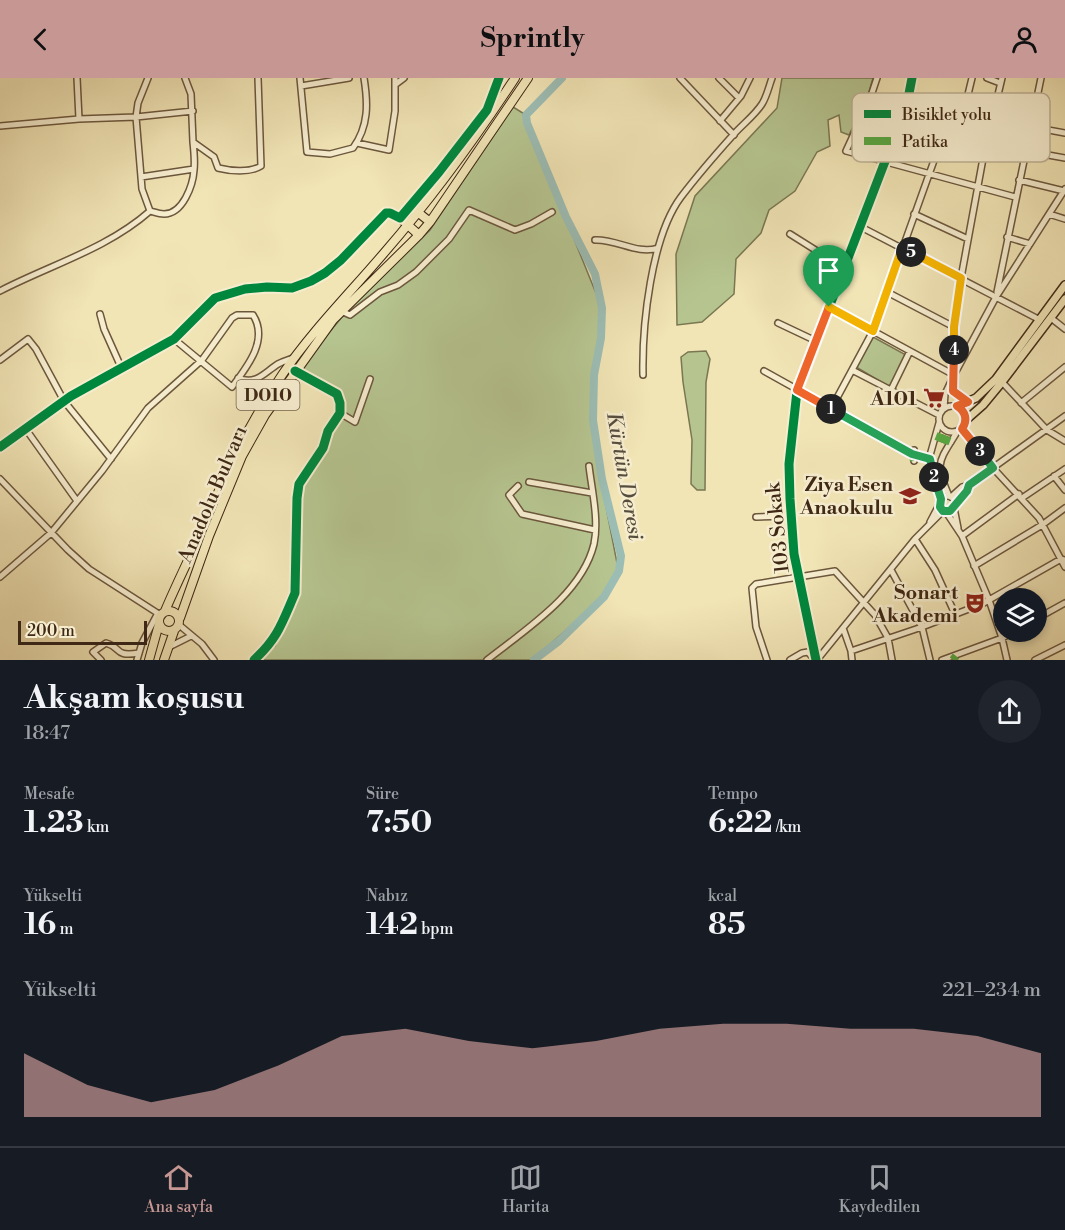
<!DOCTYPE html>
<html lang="tr">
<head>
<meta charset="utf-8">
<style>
	:root { --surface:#171b24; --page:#20242c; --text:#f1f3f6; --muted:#9ea1a6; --line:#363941; --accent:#c59692 }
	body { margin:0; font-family:"Libre Bodoni",serif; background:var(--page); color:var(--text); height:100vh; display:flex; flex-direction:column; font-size:22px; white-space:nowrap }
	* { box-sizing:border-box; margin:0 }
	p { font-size:20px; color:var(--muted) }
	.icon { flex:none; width:33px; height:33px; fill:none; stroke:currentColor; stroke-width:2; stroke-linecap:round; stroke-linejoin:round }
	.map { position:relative; height:582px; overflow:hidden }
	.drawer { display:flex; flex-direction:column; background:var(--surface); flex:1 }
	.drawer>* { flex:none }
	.controls { position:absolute; left:993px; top:510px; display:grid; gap:12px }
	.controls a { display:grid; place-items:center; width:54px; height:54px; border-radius:50%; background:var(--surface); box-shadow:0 3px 9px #0003; font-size:30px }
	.scale { position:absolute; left:18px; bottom:15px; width:129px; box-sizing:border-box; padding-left:6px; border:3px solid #3f2815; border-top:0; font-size:16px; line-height:21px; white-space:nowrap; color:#3f2815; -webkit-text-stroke:4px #f6edcf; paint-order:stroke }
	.pin { position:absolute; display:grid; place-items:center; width:51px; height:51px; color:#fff; margin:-62px -26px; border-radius:50% 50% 50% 0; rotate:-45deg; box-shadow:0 0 6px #0007 }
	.pin .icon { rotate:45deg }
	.km { position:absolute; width:30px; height:30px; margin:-15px; border-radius:50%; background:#222; color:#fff; font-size:16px; line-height:30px; text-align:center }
	.round { display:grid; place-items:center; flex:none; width:63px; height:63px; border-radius:32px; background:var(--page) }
	.overview { display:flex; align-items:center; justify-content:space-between; height:102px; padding:0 24px }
	h1 { font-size:33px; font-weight:700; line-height:45px }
	.stats { display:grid; grid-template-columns:repeat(3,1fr); gap:9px; height:102px; padding:6px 24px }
	.stats div { display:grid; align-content:center }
	.stats b { font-size:30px; font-weight:700 }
	.stats small { font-size:16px; font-weight:400 }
	.stats p { font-size:16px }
	.chart { height:168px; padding:12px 24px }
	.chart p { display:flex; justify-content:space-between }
	.chart svg { width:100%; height:108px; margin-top:6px; fill:var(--accent); opacity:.7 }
	header { display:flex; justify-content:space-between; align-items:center; height:78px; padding:0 24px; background:var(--accent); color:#111; font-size:27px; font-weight:700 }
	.tabs { display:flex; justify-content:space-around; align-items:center; height:84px; border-top:2px solid var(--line); background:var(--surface); font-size:16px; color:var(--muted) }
	.tabs a { display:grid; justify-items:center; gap:3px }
	.tabs .on { color:var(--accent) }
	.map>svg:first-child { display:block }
	.green { fill:#b6c590; stroke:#7a7652; stroke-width:1.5 }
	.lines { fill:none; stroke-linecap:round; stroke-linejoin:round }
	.river { stroke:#9cbdb4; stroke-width:8 }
	.minor-casing { stroke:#6c573d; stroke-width:8 }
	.major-casing { stroke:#3f2815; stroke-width:10 }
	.highway-casing { stroke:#3f2815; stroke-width:10 }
	.minor { stroke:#f6edcf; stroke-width:5 }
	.major { stroke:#f1e4b5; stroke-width:7 }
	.highway { stroke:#f1e4b5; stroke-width:8 }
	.quiet { stroke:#56aa42; stroke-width:8; stroke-dasharray:15 8; stroke-linecap:butt }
	.cycleway-casing { stroke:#f6edcf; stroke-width:13 }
	.cycleway { stroke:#00873e; stroke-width:9 }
	.split-1-casing { stroke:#fff; stroke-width:12 }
	.split-2-casing { stroke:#fff; stroke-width:12 }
	.split-3-casing { stroke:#fff; stroke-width:12 }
	.split-4-casing { stroke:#fff; stroke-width:12 }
	.split-5-casing { stroke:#fff; stroke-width:12 }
	.split-6-casing { stroke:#fff; stroke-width:12 }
	.split-1 { stroke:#f0652b; stroke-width:8 }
	.split-2 { stroke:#22a559; stroke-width:8 }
	.split-3 { stroke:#22a559; stroke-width:8 }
	.split-4 { stroke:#f0652b; stroke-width:8 }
	.split-5 { stroke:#f5b400; stroke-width:8 }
	.split-6 { stroke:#f5b400; stroke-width:8 }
	.labels { text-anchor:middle; stroke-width:5; stroke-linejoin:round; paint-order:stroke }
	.shield { fill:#f6edcf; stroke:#76634d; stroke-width:1.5 }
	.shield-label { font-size:18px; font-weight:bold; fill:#3f2815 }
	.poi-label { font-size:20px; font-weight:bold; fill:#3f2815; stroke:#f6edcf; text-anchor:end }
	.street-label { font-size:20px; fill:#3f2815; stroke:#f6edcf }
	.water-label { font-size:21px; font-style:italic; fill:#564d3d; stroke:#f6edcf }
	.key { fill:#f6edcf; stroke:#bfb297; stroke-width:1.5 }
	.key-label { font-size:16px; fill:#3f2815 }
</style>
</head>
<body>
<header><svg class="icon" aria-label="back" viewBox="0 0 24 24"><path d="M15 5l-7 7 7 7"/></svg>Sprintly<svg class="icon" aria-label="person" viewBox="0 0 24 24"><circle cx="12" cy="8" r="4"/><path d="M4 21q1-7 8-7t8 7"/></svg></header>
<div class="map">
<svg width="1065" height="582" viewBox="0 0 1065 582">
	<rect width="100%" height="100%" fill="#f1e4b5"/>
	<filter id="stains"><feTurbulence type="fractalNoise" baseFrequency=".00333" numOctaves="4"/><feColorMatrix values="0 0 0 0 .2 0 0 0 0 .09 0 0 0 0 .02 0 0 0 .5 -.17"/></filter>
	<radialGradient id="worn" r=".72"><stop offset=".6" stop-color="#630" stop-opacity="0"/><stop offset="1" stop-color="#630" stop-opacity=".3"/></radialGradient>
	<path class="green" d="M782 0H873L869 14 849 57 841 54 839 37 828 42 830 68 817 74 795 113 769 132 761 155 736 181 734 216 702 244 677 247 676 176 695 118 777 30Z
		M513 29 526 37 527 45 602 230 594 297 593 342 596 378 618 490 604 519 532 582H250L263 571 275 568 299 512 301 407 342 330 338 316 298 292 347 233 430 152Z
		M873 259 906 277 891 307 888 308 856 289Z
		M706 273 710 281 706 304 705 412H697L691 406 692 362 683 304 681 279 688 274Z"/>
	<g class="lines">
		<path class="river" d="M534 582 559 563 604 519 619 493 621 478 602 401 593 342 594 297 601 260 602 230 595 196 566 139 527 45 526 37 562 0"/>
		<defs>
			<path id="minor" d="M77 0 79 41
				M185 0 191 16 193 64 214 79 218 90C230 93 250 95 261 88L258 0
				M300 0 307 74 330 76 353 70C369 48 368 25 364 0
				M680 0 734 57
				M719 0 739 20
				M877 0 870 21 846 73 1015 119
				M987 0 1000 5
				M396 6 404 0
				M301 8 349 0
				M907 26 1065 55
				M963 37 972 0
				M720 43 741 18 750 0
				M0 48 79 41 136 39 138 25 148 0
				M941 63 984 75
				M357 65 389 72 395 33V0
				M1026 73 1065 80
				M141 99 194 91
				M1019 102 1064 113
				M150 133C154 134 159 136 164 136 183 136 193 107 194 92 195 83 194 73 193 64
				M914 136 968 161
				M1049 136 1065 141
				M859 148 1040 242
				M790 156 844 190
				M1007 159 1030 166
				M595 162C617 161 637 177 658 170
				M0 213C50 187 107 171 150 133L142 111 136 39 193 33
				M887 214 954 249
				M997 214 1041 0
				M829 229 954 297
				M341 233 350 237 380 214 398 207 416 194 449 161 469 132 515 152 531 146 552 134
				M100 236 104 251 121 289
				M1051 240 1065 251
				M778 245 816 263
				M0 282 28 261 36 271 64 323 111 381
				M852 292 939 337
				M764 293 913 376 929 381
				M643 297C642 248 651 159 681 119 697 98 716 76 734 56 743 46 755 37 762 26 767 18 769 8 772 0
				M238 300C256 308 265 294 278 286 283 283 288 282 293 280
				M1002 304 1047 352 1065 363
				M891 312 910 273
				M968 324 953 313 954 249 961 200 984 75 1002 0
				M1021 325 1065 289
				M939 341a13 13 0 1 1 26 0a13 13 0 1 1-26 0Z
				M944 330 945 316 954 297 996 219 1065 111
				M831 331 873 253 941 63 949 34
				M340 335 355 344 370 301
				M939 345 929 381 941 421
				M25 350 77 423
				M961 351 993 390 1039 440 1065 489
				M936 358 951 364
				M0 369 71 318 174 261 215 220 245 211 267 209 292 210 311 203 325 195 341 182 386 135H390L400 140 439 94 487 32 499 0
				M914 383 913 376 914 372
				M1054 398 1065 412
				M0 401 68 472 89 491 162 538
				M529 404 592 415
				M518 408 509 417 522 436 595 452
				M949 418C934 384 939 384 957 354
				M939 426a8 8 0 1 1 16 0a8 8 0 1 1-16 0Z
				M951 419 962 409 969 407 1065 338
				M1022 420 1065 391
				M955 426 967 413 969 407
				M954 430 958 450
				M946 434 962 458 989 522 1002 560 1007 582
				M756 439 791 438
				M930 444 939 427
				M962 458 1019 416
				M915 461 935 492 955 536
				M974 488 1042 447 1065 430
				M891 492 922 549 930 582
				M0 499 51 455 102 393 148 330 202 282 232 240 237 237H253C269 262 247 289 232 309L174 261
				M1036 541 1065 525
				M178 546 202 566 214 582
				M843 550 851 573 852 582
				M169 569 191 558
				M851 573 922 549 982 526 1061 481 1065 482
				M101 582 93 574 106 565C123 570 113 579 139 575
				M137 582 142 565 158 535
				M254 582C278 560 282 545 295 515L297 420 299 406 323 370 328 353 340 335V325L337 316 295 293
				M487 582C525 552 582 516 594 466 599 442 592 413 589 388
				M767 582 756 549 752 510 756 506 835 493 875 537 888 560 892 582
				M790 582 802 575 808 574 815 582
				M816 582 794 476 790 421 789 386 797 313 907 26 912 0
				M817 582 915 461 943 433
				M942 582 1002 560 1014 554
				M1035 582 1065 567"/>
			<path id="major" d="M957 328 976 320 996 301 1065 207
				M966 342 983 327 1002 304 1065 221"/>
			<path id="highway" d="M410 128 430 144
				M400 140 419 157
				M165 533C176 507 189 481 201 454 224 399 248 347 282 297 312 253 350 215 384 175 432 120 475 61 515 0
				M159 543a10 10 0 1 1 20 0a10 10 0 1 1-20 0Z
				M180 540 209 458 242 378 265 337 333 242 419 157 430 144 528 0
				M149 582 159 546
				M164 582 174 553"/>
		</defs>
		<use href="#minor" class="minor-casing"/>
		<use href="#major" class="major-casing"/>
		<use href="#highway" class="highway-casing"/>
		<use href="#minor" class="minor"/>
		<use href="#major" class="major"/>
		<use href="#highway" class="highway"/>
		<path class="quiet" d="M936 358 951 364
			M914 383 913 376 914 372
			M953 582 956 578"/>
		<defs>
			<path id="cycleway" d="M0 369 71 318 174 261 215 220 245 211 267 209 292 210 311 203 325 195 341 182 386 135H390L400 140 439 94 487 32 499 0
				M254 582C278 560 282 545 295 515L297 420 299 406 323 370 328 353 340 335V325L337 316 295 293
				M816 582 794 476 790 421 789 386 797 313 907 26 912 0"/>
		</defs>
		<use href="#cycleway" class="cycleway-casing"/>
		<use href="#cycleway" class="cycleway"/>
	</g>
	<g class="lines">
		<defs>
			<path id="split-1" d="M829 229 797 312 831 331"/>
			<path id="split-2" d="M831 331 912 376 930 381 934 399"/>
			<path id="split-3" d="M934 399 941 421 940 429 943 433H950L967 413 969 407 993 390 980 373"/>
			<path id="split-4" d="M954 272 953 313 968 324 957 328C966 334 968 342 962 351L980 373"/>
			<path id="split-5" d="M911 174 961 200 954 249V272"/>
			<path id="split-6" d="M829 229 873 253 902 170 911 174"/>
		</defs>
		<use href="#split-1" class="split-1-casing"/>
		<use href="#split-2" class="split-2-casing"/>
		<use href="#split-3" class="split-3-casing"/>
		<use href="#split-4" class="split-4-casing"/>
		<use href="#split-5" class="split-5-casing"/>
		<use href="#split-6" class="split-6-casing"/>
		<use href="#split-1" class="split-1"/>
		<use href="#split-2" class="split-2"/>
		<use href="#split-3" class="split-3"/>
		<use href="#split-4" class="split-4"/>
		<use href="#split-5" class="split-5"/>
		<use href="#split-6" class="split-6"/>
	</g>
	<defs>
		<symbol id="supermarket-bare" viewBox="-9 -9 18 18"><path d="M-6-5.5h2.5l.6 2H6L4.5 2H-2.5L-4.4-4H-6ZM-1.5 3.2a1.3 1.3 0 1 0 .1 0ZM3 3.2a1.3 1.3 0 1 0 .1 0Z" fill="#8f2418" stroke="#f6edcf" stroke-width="2.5" paint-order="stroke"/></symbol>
		<symbol id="school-bare" viewBox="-9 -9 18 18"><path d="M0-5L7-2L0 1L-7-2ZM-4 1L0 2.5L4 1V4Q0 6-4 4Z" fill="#8f2418" stroke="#f6edcf" stroke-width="2.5" paint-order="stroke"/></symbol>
		<symbol id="theatre-bare" viewBox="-9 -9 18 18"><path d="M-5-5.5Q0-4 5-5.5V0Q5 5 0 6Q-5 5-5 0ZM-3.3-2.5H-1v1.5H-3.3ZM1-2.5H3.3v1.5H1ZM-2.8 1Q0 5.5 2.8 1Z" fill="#8f2418" stroke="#f6edcf" stroke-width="2.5" paint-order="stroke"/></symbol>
	</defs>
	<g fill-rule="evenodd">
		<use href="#supermarket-bare" x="919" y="305" width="30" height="30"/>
		<use href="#school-bare" x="895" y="403" width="30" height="30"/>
		<use href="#theatre-bare" x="960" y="510" width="30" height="30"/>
	</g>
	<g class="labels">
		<rect class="shield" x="236.5" y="302" width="63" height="30" rx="4.5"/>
		<g class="shield-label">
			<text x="268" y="323">D010</text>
		</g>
		<g class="poi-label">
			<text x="917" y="327">A101</text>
			<text x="893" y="413">Ziya Esen<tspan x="893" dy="23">Anaokulu</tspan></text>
			<text x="958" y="521">Sonart<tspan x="958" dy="23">Akademi</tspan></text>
		</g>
		<g class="street-label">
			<text transform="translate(212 416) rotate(-67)" y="7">Anadolu Bulvarı</text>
			<text transform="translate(777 450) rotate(-96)" y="7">103 Sokak</text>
		</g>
		<g class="water-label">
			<text transform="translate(625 398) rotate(80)" y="7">Kürtün Deresi</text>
		</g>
	</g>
	<rect x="852" y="15" width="198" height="69" rx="9" class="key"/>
	<rect x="864" y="32" width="27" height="8" fill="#00873e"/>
	<rect x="864" y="59" width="27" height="8" fill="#56aa42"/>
	<g class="key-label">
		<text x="902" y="42">Bisiklet yolu</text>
		<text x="902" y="69">Patika</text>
	</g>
	<rect width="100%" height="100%" filter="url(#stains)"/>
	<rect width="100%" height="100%" fill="url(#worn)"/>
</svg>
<div class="controls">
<a><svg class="icon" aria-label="layers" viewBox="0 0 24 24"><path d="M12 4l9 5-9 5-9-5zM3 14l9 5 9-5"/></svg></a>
</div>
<div class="scale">200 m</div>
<div class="pin" style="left:829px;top:229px;background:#1e9e55"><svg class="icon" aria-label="arrive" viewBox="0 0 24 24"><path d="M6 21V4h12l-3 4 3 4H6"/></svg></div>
<b class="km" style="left:831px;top:331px">1</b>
<b class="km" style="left:934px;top:399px">2</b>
<b class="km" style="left:980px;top:373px">3</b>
<b class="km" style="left:954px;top:272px">4</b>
<b class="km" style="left:911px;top:174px">5</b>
</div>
<section class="drawer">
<div class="overview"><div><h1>Akşam koşusu</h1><p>18:47</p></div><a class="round"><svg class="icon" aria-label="share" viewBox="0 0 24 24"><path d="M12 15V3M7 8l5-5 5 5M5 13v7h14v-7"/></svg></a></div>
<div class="stats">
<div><p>Mesafe</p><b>1.23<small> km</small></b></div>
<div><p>Süre</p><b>7:50</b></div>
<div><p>Tempo</p><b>6:22<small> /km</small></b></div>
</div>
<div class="stats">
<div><p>Yükselti</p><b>16<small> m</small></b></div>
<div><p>Nabız</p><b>142<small> bpm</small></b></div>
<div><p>kcal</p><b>85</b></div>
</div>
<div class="chart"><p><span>Yükselti</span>221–234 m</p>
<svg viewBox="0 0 160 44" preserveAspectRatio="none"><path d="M0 44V18L10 31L20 38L30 33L40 23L50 11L60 8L70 13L80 16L90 13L100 8L110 6L120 6L130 8L140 8L150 11L160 18V44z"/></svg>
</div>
</section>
<nav class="tabs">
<a class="on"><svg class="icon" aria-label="home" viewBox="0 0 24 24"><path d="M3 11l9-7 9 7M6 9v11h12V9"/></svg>Ana sayfa</a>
<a><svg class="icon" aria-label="map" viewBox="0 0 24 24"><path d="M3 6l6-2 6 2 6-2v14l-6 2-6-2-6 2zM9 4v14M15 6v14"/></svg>Harita</a>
<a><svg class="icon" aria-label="saved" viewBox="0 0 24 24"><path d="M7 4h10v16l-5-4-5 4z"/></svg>Kaydedilen</a>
</nav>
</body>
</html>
